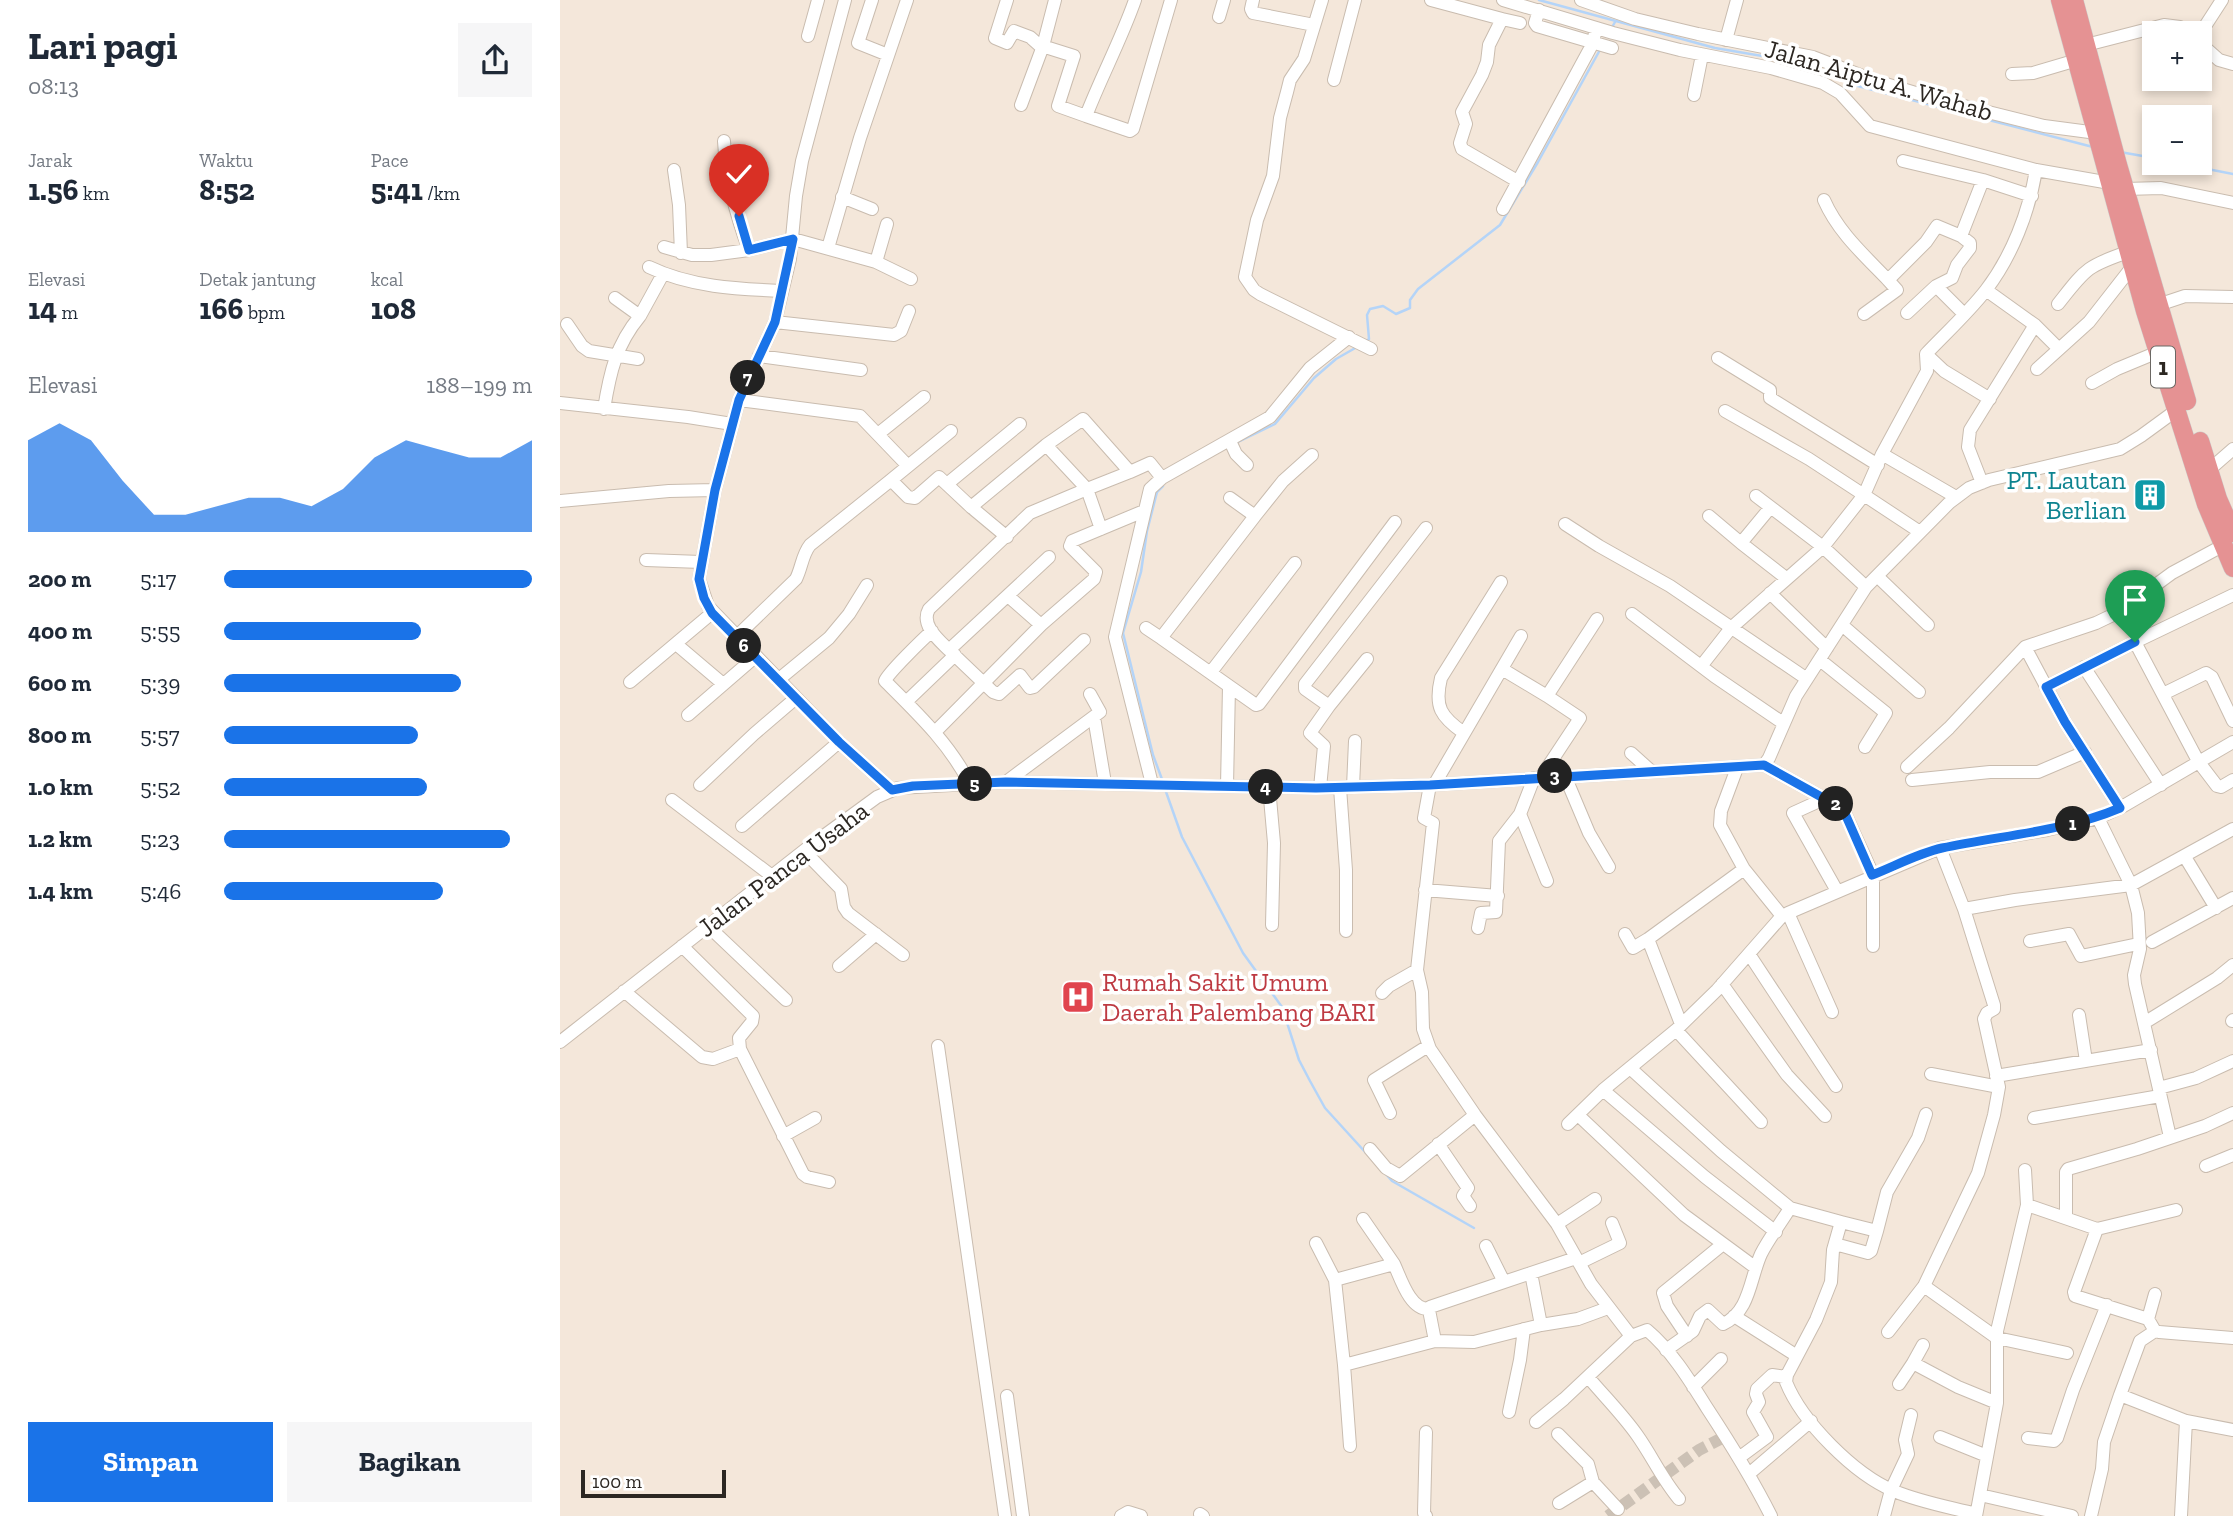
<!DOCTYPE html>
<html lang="id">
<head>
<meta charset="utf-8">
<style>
	:root { --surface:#fff; --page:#f6f6f7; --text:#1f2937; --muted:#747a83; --accent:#1a73e8 }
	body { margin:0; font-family:"Zilla Slab",serif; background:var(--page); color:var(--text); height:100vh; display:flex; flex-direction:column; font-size:26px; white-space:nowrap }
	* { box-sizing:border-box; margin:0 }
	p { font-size:23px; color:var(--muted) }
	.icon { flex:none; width:38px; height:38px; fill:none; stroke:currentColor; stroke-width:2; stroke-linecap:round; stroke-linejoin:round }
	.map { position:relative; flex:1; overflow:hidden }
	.sheet { display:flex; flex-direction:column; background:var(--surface); width:560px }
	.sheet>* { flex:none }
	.controls { position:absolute; left:1582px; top:21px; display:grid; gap:14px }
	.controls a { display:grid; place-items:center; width:70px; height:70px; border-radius:0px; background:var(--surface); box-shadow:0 4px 10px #0003; font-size:35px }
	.scale { position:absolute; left:21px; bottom:18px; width:145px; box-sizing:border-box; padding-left:7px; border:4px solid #2c2722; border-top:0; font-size:19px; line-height:24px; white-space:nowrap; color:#2c2722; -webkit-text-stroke:5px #fff; paint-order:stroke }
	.pin { position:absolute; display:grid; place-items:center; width:60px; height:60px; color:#fff; margin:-72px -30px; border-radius:50% 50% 50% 0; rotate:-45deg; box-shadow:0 0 7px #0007 }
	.pin .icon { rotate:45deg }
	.km { position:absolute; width:35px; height:35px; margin:-18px; border-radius:50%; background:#222; color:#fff; font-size:19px; line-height:35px; text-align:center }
	.round { display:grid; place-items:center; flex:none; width:74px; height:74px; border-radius:0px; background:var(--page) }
	.overview { display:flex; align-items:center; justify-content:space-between; height:119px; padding:0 28px }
	h1 { font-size:38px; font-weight:700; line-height:52px }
	.stats { display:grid; grid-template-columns:repeat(3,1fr); gap:10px; height:119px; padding:7px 28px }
	.stats div { display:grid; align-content:center }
	.stats b { font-size:30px; font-weight:700 }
	.stats small { font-size:19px; font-weight:400 }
	.stats p { font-size:19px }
	.chart { height:196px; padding:14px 28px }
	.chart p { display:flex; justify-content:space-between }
	.chart svg { width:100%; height:126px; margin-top:7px; fill:var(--accent); opacity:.7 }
	.button { display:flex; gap:14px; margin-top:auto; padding:14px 28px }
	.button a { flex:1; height:80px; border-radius:0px; background:var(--accent); color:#fff; font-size:28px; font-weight:700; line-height:80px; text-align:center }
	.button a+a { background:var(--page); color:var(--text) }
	ul { padding:0 28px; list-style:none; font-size:23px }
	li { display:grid; grid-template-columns:112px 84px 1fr; align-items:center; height:52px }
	li i { height:18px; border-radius:9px; background:var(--accent) }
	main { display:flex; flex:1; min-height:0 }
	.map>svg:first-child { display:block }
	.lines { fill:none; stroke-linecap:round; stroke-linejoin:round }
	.stream { stroke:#b4d4f8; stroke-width:2.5 }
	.minor-tunnel { stroke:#ccc1b5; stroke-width:12; stroke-dasharray:12 6; stroke-linecap:butt }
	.minor-casing { stroke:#c9bcaf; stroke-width:14 }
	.highway-casing { stroke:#cccbca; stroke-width:19 }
	.minor { stroke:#fff; stroke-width:12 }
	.highway { stroke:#e59293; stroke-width:18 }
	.route-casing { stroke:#fff; stroke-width:14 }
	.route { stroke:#1a73e8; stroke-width:9 }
	.labels { text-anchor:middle; stroke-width:7; stroke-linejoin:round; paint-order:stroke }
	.shield { fill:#fff; stroke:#6b6864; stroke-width:2 }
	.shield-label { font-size:24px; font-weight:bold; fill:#2c2722 }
	.street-label { font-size:26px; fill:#2c2722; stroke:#fff }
	.culture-label { font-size:26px; fill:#0d838f; stroke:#fff; text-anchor:end }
	.health-label { font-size:26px; fill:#be3a42; stroke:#fff; text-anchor:start }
</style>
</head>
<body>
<main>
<section class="sheet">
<div class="overview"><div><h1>Lari pagi</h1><p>08:13</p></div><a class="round"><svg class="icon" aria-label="share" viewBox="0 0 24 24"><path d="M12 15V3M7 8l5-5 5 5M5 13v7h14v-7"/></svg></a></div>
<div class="stats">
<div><p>Jarak</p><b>1.56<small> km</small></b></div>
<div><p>Waktu</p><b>8:52</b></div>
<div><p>Pace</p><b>5:41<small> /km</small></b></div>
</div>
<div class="stats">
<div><p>Elevasi</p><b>14<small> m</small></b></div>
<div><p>Detak jantung</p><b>166<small> bpm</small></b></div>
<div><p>kcal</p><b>108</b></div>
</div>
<div class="chart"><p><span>Elevasi</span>188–199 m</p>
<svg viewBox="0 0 160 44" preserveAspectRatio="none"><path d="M0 44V12L10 6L20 12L30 26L40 38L50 38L60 35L70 32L80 32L90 35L100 29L110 18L120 12L130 15L140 18L150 18L160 12V44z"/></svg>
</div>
<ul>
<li><b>200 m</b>5:17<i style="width:100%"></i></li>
<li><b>400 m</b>5:55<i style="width:64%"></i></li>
<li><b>600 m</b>5:39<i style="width:77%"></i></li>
<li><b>800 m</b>5:57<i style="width:63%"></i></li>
<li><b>1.0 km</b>5:52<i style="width:66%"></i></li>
<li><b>1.2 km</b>5:23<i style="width:93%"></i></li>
<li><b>1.4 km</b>5:46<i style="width:71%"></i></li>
</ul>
<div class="button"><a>Simpan</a><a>Bagikan</a></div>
</section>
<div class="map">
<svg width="1673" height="1516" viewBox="0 0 1673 1516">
	<rect width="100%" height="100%" fill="#f4e7da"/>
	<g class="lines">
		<path class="stream" d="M979 0 1155 48 1244 63 1294 85 1533 147
			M1051 29 1055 22
			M1560 152 1594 158
			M1617 163 1673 174
			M805 342 809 339 807 315 810 309 823 306 836 314 850 308V300L858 289 940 225 978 162 1041 48
			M678 442 715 424 754 378 776 359 797 347
			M603 486 597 492 587 531 581 572 563 633 593 755 603 782
			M605 789 622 837 683 953 722 1007 739 1060 750 1081 765 1108 806 1153
			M825 1173 832 1181 914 1228"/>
		<path class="minor-tunnel" d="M1048 1516 1139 1450 1166 1436"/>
		<defs>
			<path id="minor" d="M312 0 298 43 328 55
				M447 0 435 38 447 43 454 31 470 37 479 45 514 56 498 106 526 116C541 77 561 40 575 0
				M693 0 691 9 693 13 754 25
				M762 0 744 59 730 80 727 92 720 118 713 176 697 220 685 277 694 290 700 294 811 349
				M871 0 942 19 929 45 927 62 922 75 902 112 906 124 900 143 902 149 959 182
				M943 0 1053 33 1120 50 1211 68 1263 83 1280 93 1310 126 1476 170 1550 183
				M1021 0 1075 19 1138 34 1253 57 1316 81 1372 98 1484 126 1537 133
				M979 10 975 23 977 26 1052 48
				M659 17 664 0
				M942 19 960 23
				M1640 34 1662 0
				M248 36 258 0
				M1166 40 1177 0
				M1640 43 1659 60 1673 64
				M1526 45 1604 25 1620 27 1629 33
				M1452 74 1473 73 1517 60
				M774 80 795 0
				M1134 95 1142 55
				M461 105 483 46 495 0
				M526 116 570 131 573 129 611 0
				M164 141C166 178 176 215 189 250
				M1343 161 1423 180 1472 196
				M114 170 119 205 121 253
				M1565 189 1601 188 1673 203
				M282 197 312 209
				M1264 200C1278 232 1304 255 1328 280
				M943 209 1033 43 1036 28
				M104 247 132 255H151L189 250 233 239 316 262 351 279
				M268 248 300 138 347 0
				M316 262 327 224
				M89 267C130 287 177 289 222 291
				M1376 286 1392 278 1397 265 1410 248V243L1401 236
				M1426 290 1475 325 1499 349
				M1498 304C1525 270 1526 266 1568 252
				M1598 305 1625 296 1673 297
				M1347 313 1376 286 1404 314
				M1304 314 1337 290 1328 280 1366 242 1377 226 1401 236 1423 180
				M80 316 103 274
				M215 322 334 335 341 331 349 311
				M7 324 22 346 29 351 78 359
				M1366 354 1384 371 1430 399
				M199 356 301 370
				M1158 358 1210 390V398L1318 465
				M1477 369 1529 322 1572 267
				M1532 383 1557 369 1598 352
				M179 400 300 416 348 466
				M0 403 128 417 172 424
				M44 409C50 372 56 345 80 316L55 298
				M318 434 364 397
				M670 441 676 454 687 465
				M486 445 523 419 570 472 590 463 602 478
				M1322 454 1396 497
				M1649 470 1673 449
				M331 480 391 431
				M1422 483 1408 447 1410 430 1475 325
				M387 484 460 424
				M155 490 179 400 215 322 230 259 236 196 242 161 285 0
				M1196 496 1263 547 1306 587
				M0 501 109 491 155 490 139 579 148 606 279 742 332 790
				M411 507 447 537
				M695 516 723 481 752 455
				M1149 516 1181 543 1210 508
				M1005 524 1039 546 1110 586 1247 679
				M541 529 527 489 570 472
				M1360 532 1304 495 1322 454 1367 371 1366 354C1386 333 1408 313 1426 290 1452 256 1469 212 1476 170
				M1181 543 1226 578
				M489 557 389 650 433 692 439 694 460 675 470 688 474 687 524 640
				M86 560 141 562
				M1317 576 1368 625
				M1210 593 1267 648
				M1673 595 1575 642 1638 761 1657 786 1661 787 1673 780
				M448 596 481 625
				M1072 614 1154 676 1223 723
				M1282 625 1359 692
				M586 628 601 638
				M372 631C363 639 328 673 325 681 357 713 389 743 410 784
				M176 637 236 579C242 567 242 555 250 545L331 480 348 497 355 498 379 477 411 507 486 445 527 489 470 513 369 609C360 625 379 640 389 650
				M116 644 162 683
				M1465 647 1505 722 1560 808
				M1260 660 1326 713 1305 747
				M1142 665 1171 628 1263 547 1304 495 1249 459 1165 411
				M1524 667 1601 785
				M942 669 987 696
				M651 672 735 563
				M218 680 269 638 289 614 307 585
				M70 682 152 613
				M669 686 696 705 699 704 835 522
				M1486 687 1575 642
				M1603 694 1646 673 1652 677 1673 721
				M346 702 395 655
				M769 706 807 659
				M128 715 195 657
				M534 717 545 783
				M375 732 481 625 534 579 536 572 510 546 512 541 584 511
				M904 733C881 717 874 707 881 678L941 582
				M1071 753 1091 771
				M1204 765 1283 809 1313 875V946
				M1347 767 1389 728 1465 647 1536 623 1582 601 1597 584 1612 573 1664 545
				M1177 768 1161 811 1160 825 1184 869 1222 916
				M1005 776 1029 833 1049 867
				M981 777 1020 718 987 696 1037 619
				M1352 780 1430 772H1478L1525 752
				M446 782 540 712 530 694
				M592 784 555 637 590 489 602 478 710 417 750 368 789 337
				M140 785 194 734 236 698
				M870 785 864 818 873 823 857 970 862 992 863 1029 870 1049 915 1115 997 1224 1031 1284 1071 1336
				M874 785 961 636
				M667 786 669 686 601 638 695 516 670 498
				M709 787 714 843 712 925
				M793 787 795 741
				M760 788 764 746 750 733 769 706 745 689V684L866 528
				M780 788 786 870V931
				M1266 798 1233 813 1277 891
				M112 800 212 876
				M960 814 987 881
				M1538 818 1571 885 1578 913 1580 949 1574 975 1575 984 1610 1137
				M182 826 279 742
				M1380 848 1404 909 1434 1005V1009L1427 1013 1424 1019 1439 1087 1434 1115 1418 1173 1364 1286 1437 1338 1507 1353
				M244 851 281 889 284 907 288 913 343 955
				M1625 857 1656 908
				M865 890 938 896
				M1404 909 1455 900 1571 885 1673 829
				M1228 913 1272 1012
				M148 926 226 1000
				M918 928 921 913 936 912 939 841 960 814 974 778
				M1065 934 1073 948 1088 939
				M1470 941 1509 934 1521 956 1578 944
				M1592 942 1673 898
				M122 946 193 1016 192 1022 179 1038 180 1049
				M1189 954 1276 1086
				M279 966 316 934
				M1162 984 1227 1075 1265 1116
				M64 991 142 1057 153 1059 180 1049 243 1174 247 1177 269 1182
				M822 993 829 986 857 970
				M1519 1015 1526 1061
				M1672 1021 1673 1020
				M1584 1023 1657 978 1673 965
				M1121 1024 1088 939 1184 869
				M1116 1030 1201 1122
				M0 1042 250 846 317 797 338 788 446 782 756 788 870 785 1204 765 1209 758 1236 696 1306 587 1389 503 1409 488 1429 480 1560 449 1581 436 1618 409
				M378 1046 445 1516
				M1070 1068 1161 1151 1230 1208 1281 1222
				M1371 1074 1439 1087
				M1436 1076 1591 1050
				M1599 1088 1636 1078 1673 1061
				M1043 1090 1145 1177 1216 1232
				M830 1113 814 1080 868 1046
				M1366 1114 1358 1138 1327 1192 1317 1231 1281 1222 1273 1250 1271 1282 1256 1320 1227 1375 1226 1382C1242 1422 1294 1474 1334 1491 1360 1502 1389 1507 1416 1514
				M1018 1115 1124 1215 1196 1268
				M1474 1118 1600 1096
				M1008 1124 1043 1090 1116 1030 1157 990 1222 916 1228 913 1380 848 1487 830 1538 818 1560 808 1673 742
				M223 1136 255 1118
				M878 1144 908 1188 903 1196 910 1206
				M810 1149 826 1168 840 1176 915 1115
				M1646 1166 1673 1155
				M1467 1205 1537 1229 1616 1210
				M1506 1218V1172L1508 1169 1577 1149 1645 1126 1673 1113
				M997 1224 1035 1199
				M1537 1229 1514 1292 1515 1296 1588 1319 1595 1331 1599 1332 1673 1338
				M756 1243 775 1280
				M1275 1244 1308 1253 1311 1251 1317 1231
				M926 1246 944 1282 870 1307 869 1310 875 1341 914 1342 981 1325 1018 1319 1048 1308
				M1019 1263 1060 1243 1052 1223
				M834 1264C841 1279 850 1310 869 1309
				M971 1273 981 1325
				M944 1282 1016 1258
				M1174 1316 1237 1356
				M1588 1319 1595 1294
				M1328 1332 1364 1286
				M1127 1336 1107 1306 1103 1293 1163 1244
				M1363 1345 1353 1363 1398 1387 1437 1403
				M1106 1350 1133 1331 1140 1316 1148 1310 1163 1324C1190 1312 1190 1278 1201 1254 1209 1238 1221 1223 1230 1208
				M784 1365 775 1280 834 1264 803 1219
				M1028 1377C1044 1396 1063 1415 1077 1435 1092 1456 1102 1479 1119 1499
				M1339 1384 1353 1363
				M1133 1387 1161 1359
				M1560 1395 1626 1421 1673 1430
				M447 1396 463 1516
				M949 1412 960 1360 964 1329
				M976 1422 1004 1399 1071 1336 1087 1330C1112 1351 1130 1381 1147 1408 1170 1443 1192 1478 1211 1516
				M866 1432 864 1513 866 1516
				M998 1434 1028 1464 1033 1482 1058 1509
				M1380 1437 1427 1456
				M1468 1438 1494 1441 1497 1438 1513 1390 1547 1305
				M790 1446 784 1365 875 1341
				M1180 1457 1207 1437 1193 1412 1199 1402 1196 1394 1197 1389 1212 1375 1226 1377
				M1190 1473 1251 1421
				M1420 1495 1512 1516
				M999 1503 1033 1482
				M640 1514 643 1516
				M561 1516 568 1512 581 1516
				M1324 1516 1331 1490 1348 1454 1345 1440 1351 1415
				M1416 1516 1437 1403V1331L1467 1205 1465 1170
				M1531 1516 1542 1469 1544 1442 1560 1395 1580 1341 1595 1331
				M1621 1516 1626 1421"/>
			<path id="highway" d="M1500 0 1585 311 1646 504 1673 568
				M1514 0 1558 165 1627 401
				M1640 441 1658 499 1673 533"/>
		</defs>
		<use href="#minor" class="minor-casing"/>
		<use href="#highway" class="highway-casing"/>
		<use href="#minor" class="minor"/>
		<use href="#highway" class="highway"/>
	</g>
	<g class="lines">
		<defs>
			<path id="route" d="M179 216 189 250 233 239 215 322 179 400 155 490 139 579 144 598 152 613 279 742 332 790 353 786 446 782 756 788 870 785 1204 765 1283 809 1312 875C1335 866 1359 853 1382 848 1442 835 1503 832 1560 808L1505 722 1486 687 1575 642"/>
		</defs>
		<use href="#route" class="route-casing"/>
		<use href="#route" class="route"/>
	</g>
	<defs>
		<symbol id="building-square" viewBox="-11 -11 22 22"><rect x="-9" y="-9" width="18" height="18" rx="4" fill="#0f9aa8" stroke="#fff"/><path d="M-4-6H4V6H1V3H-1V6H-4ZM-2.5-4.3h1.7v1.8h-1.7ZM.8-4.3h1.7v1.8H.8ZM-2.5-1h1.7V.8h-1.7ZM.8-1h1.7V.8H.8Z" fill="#fff"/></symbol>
		<symbol id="hospital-square" viewBox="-11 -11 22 22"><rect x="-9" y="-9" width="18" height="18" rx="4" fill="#e0444e" stroke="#fff"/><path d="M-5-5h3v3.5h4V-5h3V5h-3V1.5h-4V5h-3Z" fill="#fff"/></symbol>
	</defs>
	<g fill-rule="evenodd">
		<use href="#building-square" x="1571" y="476" width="38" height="38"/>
		<use href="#hospital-square" x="499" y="978" width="38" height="38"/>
	</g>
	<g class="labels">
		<rect class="shield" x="1591" y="346.5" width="24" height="41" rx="5"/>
		<g class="shield-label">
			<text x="1603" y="375">1</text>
		</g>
		<g class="street-label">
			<text transform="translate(1319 80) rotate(16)" y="9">Jalan Aiptu A. Wahab</text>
			<text transform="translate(223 869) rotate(-37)" y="9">Jalan Panca Usaha</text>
		</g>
		<g class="culture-label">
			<text x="1566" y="489">PT. Lautan<tspan x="1566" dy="30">Berlian</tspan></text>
		</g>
		<g class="health-label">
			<text x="542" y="991">Rumah Sakit Umum<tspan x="542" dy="30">Daerah Palembang BARI</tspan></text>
		</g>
	</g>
</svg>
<div class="controls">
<a>+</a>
<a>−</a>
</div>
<div class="scale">100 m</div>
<div class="pin" style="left:1575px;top:642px;background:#1e9e55"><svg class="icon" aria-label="arrive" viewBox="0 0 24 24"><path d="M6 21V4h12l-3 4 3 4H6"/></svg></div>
<div class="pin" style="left:179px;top:216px;background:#d93025"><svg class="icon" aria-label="check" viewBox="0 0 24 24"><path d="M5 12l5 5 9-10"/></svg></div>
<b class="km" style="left:1513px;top:824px">1</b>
<b class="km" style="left:1276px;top:804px">2</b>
<b class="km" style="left:995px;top:776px">3</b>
<b class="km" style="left:706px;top:787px">4</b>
<b class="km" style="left:415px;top:784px">5</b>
<b class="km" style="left:184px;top:646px">6</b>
<b class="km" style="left:188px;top:378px">7</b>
</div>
</main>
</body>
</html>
